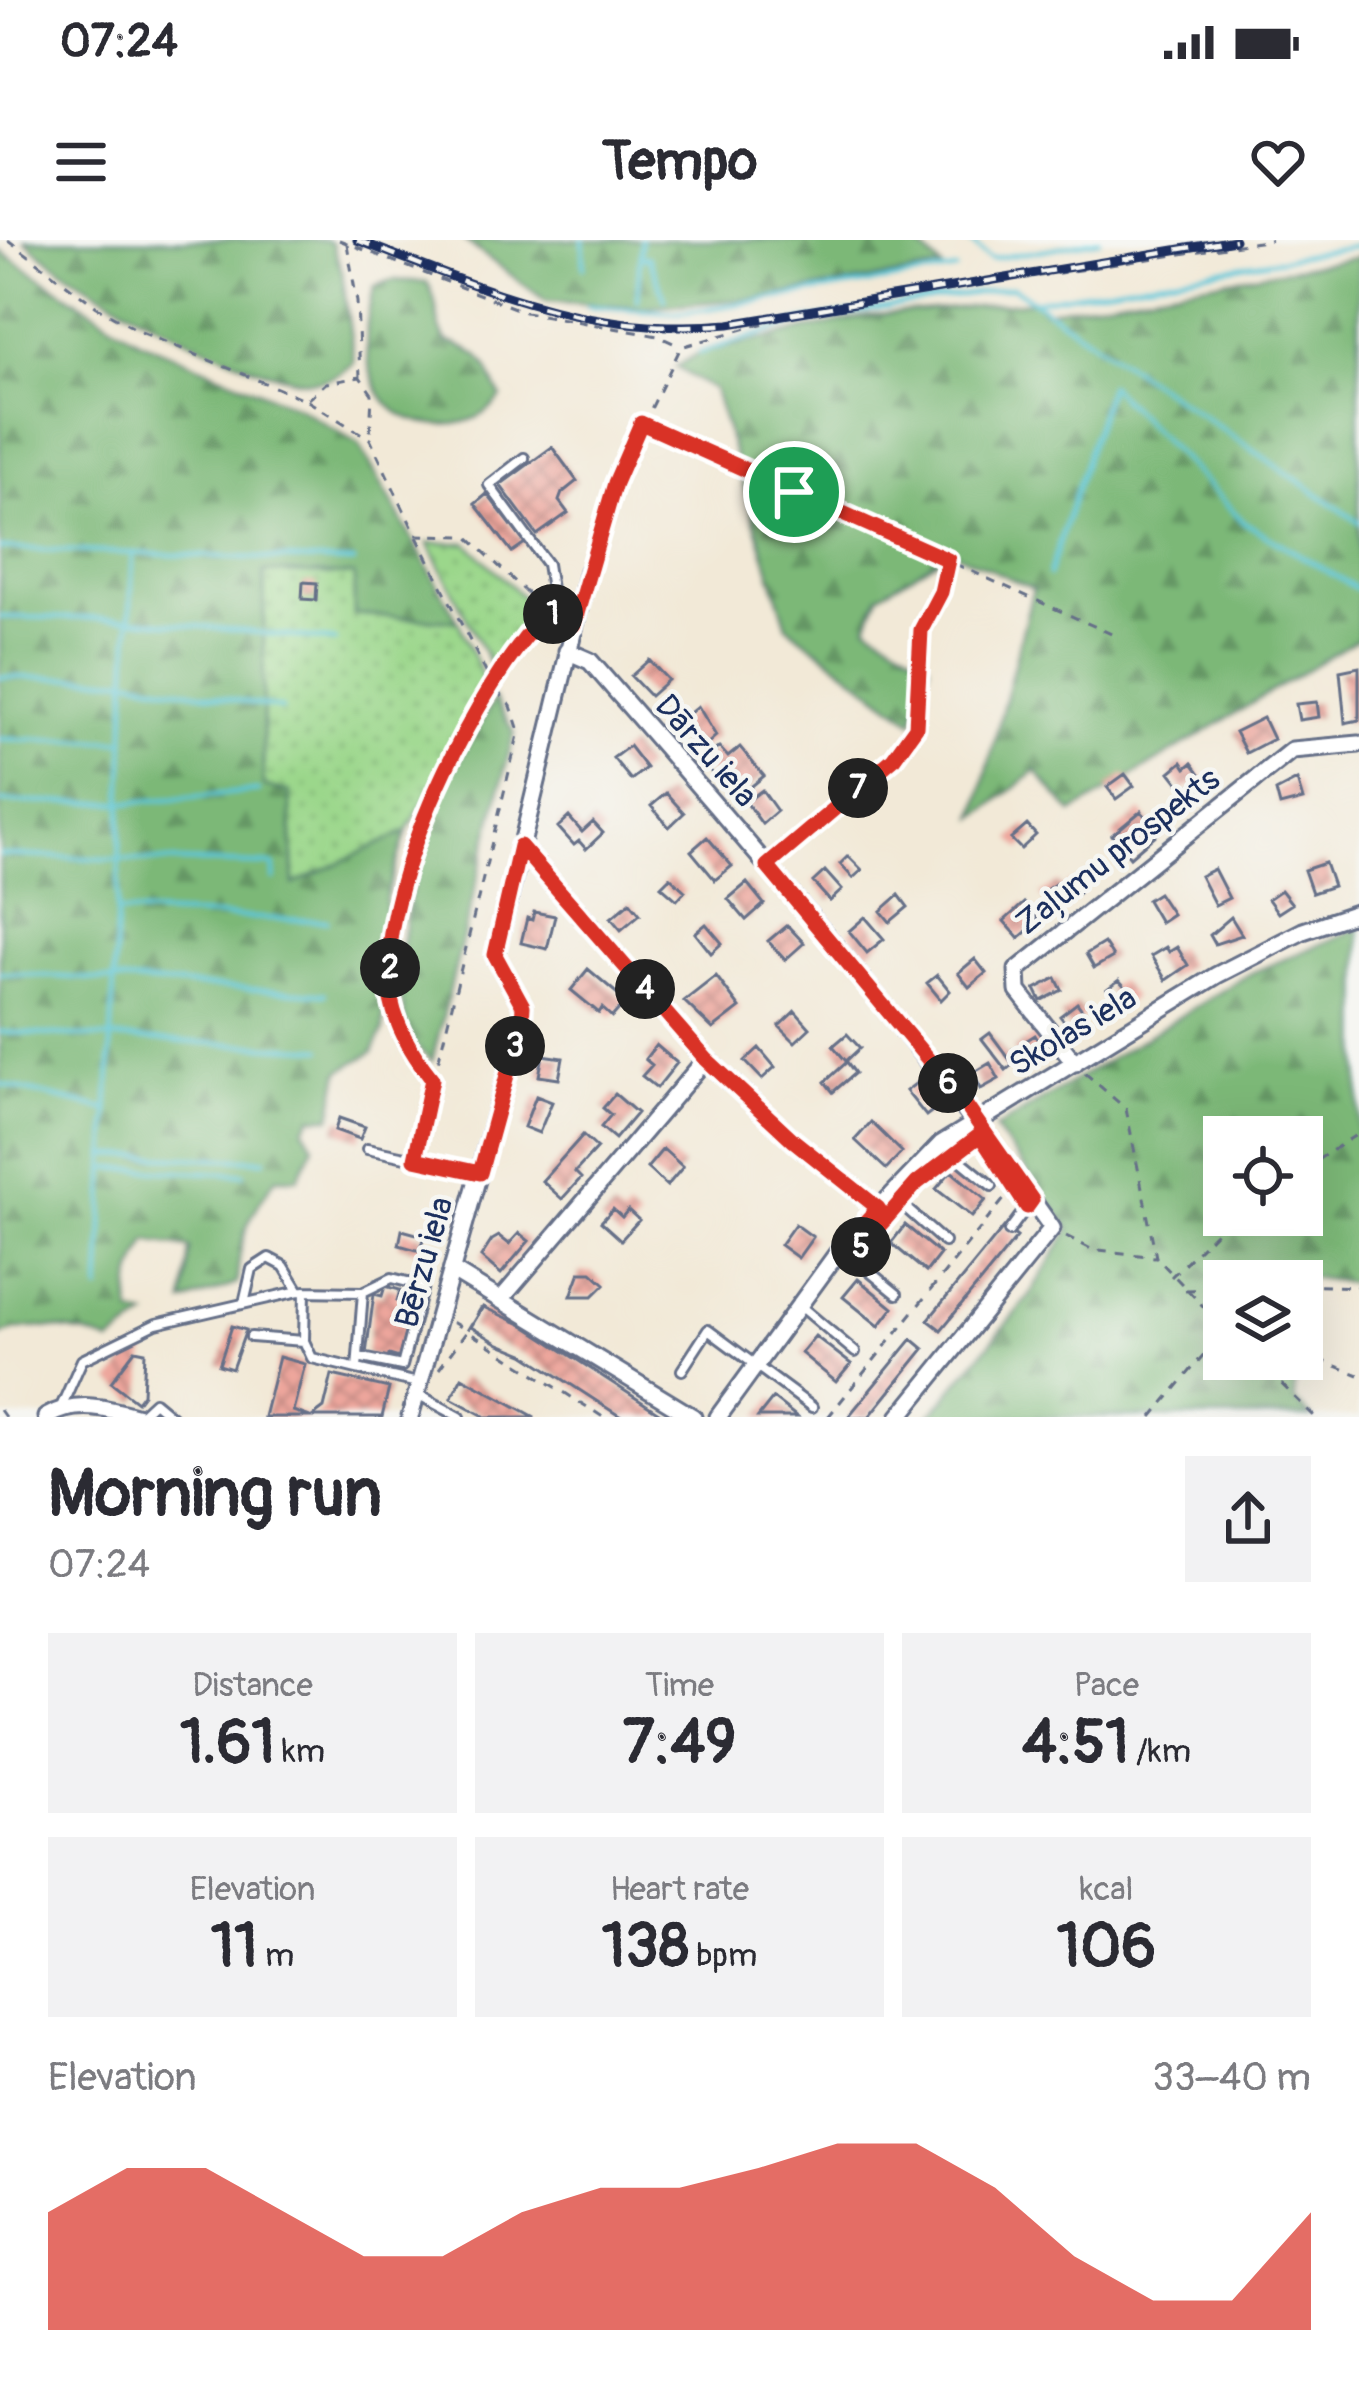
<!DOCTYPE html>
<html lang="en">
<head>
<meta charset="utf-8">
<style>
	:root { --surface:#fff; --page:#f2f2f3; --text:#2b2b33; --muted:#7c7c81; --accent:#d93025 }
	body { margin:0; font-family:Pangolin,sans-serif; background:var(--page); color:var(--text); height:100vh; display:flex; flex-direction:column; font-size:45px; white-space:nowrap }
	* { box-sizing:border-box; margin:0 }
	p { font-size:39px; color:var(--muted) }
	.icon { flex:none; width:66px; height:66px; fill:none; stroke:currentColor; stroke-width:2; stroke-linecap:round; stroke-linejoin:round }
	.map { position:relative; height:1177px; overflow:hidden }
	.sheet { display:flex; flex-direction:column; background:var(--surface); flex:1 }
	.sheet>* { flex:none }
	.buttons { position:absolute; left:1203px; top:876px; display:grid; gap:24px }
	.buttons a { display:grid; place-items:center; width:120px; height:120px; border-radius:0px; background:var(--surface); box-shadow:0 12px 48px #0002; font-size:60px }
	.pin { position:absolute; display:grid; place-items:center; width:102px; height:102px; color:#fff; margin:-51px; border:6px solid #fff; border-radius:50%; box-shadow:0 3px 12px #0007 }
	.km { position:absolute; width:60px; height:60px; margin:-30px; border-radius:50%; background:#222; color:#fff; font-size:33px; line-height:60px; text-align:center }
	.round { display:grid; place-items:center; flex:none; width:126px; height:126px; border-radius:0px; background:var(--page) }
	.overview { display:flex; align-items:center; justify-content:space-between; height:204px; padding:0 48px }
	h1 { font-size:66px; font-weight:700; line-height:90px }
	.figures { display:grid; grid-template-columns:repeat(3,1fr); gap:18px; height:204px; padding:12px 48px }
	.figures div { display:grid; align-content:center; border-radius:0px; background:var(--page); text-align:center }
	.figures b { font-size:60px; font-weight:700 }
	.figures small { font-size:33px; font-weight:400 }
	.figures p { font-size:33px }
	.chart { height:336px; padding:24px 48px }
	.chart p { display:flex; justify-content:space-between }
	.chart svg { width:100%; height:216px; margin-top:12px; fill:var(--accent); opacity:.7 }
	.status { display:flex; justify-content:space-between; align-items:center; height:84px; padding:0 60px; background:var(--surface); direction:ltr }
	.status svg { height:33px; fill:currentColor }
	header { display:flex; justify-content:space-between; align-items:center; height:156px; padding:0 48px; background:var(--surface); font-size:54px; font-weight:700 }
	.map>svg:first-child { display:block }
	.grass { fill:url(#grass-dots); stroke:#5b8374; stroke-width:3 }
	.forest { fill:url(#forest-firs); stroke:#4c746a; stroke-width:3; fill-rule:evenodd }
	.lines { fill:none; stroke-linecap:round; stroke-linejoin:round }
	.stream { stroke:#5cc6d7; stroke-width:4.5 }
	.building { fill:url(#building-cross-hatch) }
	.service-casing { stroke:#667088; stroke-width:14 }
	.minor-casing { stroke:#667088; stroke-width:21 }
	.path { stroke:#667088; stroke-width:3; stroke-dasharray:9 9; stroke-linecap:butt }
	.service { stroke:#fff; stroke-width:8 }
	.minor { stroke:#fff; stroke-width:15 }
	.rail-casing { stroke:#1b2f5e; stroke-width:9 }
	.rail { stroke:#f6f6f2; stroke-width:4.5; stroke-dasharray:14; stroke-linecap:butt }
	.route-casing { stroke:#fff; stroke-width:24 }
	.route { stroke:#d93025; stroke-width:15 }
	.labels { text-anchor:middle; stroke-width:9; stroke-linejoin:round; paint-order:stroke }
	.street-label { font-size:33px; fill:#1b2f5e; stroke:#f6f6f2 }
</style>
</head>
<body>
<div class="status"><b>07:24</b><svg viewBox="0 0 49 12"><path d="M0 12V9h3v3zM5 12V6h3v6zM10 12V3h3v9zM15 12V0h3v12zM26 1h20v11H26zM47 4h2v5h-2z"/></svg></div>
<header><svg class="icon" aria-label="menu" viewBox="0 0 24 24"><path d="M4 6h16M4 12h16M4 18h16"/></svg>Tempo<svg class="icon" aria-label="heart" viewBox="0 0 24 24"><path d="M12 20l-8-8c-3-5 5-10 8-4 3-6 11-1 8 4z"/></svg></header>
<div class="map">
<svg width="1359" height="1177" viewBox="0 0 1359 1177">
	<defs>
		<pattern id="grass-dots" width="8" height="8" patternUnits="userSpaceOnUse" patternTransform="scale(3)"><rect width="8" height="8" fill="#9bd78b"/><path d="M2 2h.1M6 6h.1" fill="none" stroke="#85b97a" stroke-width="1.8" stroke-linecap="round"/></pattern>
		<pattern id="forest-firs" width="22" height="20" patternUnits="userSpaceOnUse" patternTransform="scale(3)"><rect width="22" height="20" fill="#7cb877"/><path d="M5 1l3.5 6h-7zM16 11l3.5 6h-7z" fill="#659665"/></pattern>
		<pattern id="building-cross-hatch" width="8" height="8" patternUnits="userSpaceOnUse" patternTransform="scale(3)"><rect width="8" height="8" fill="#eda69c"/><path d="M0 0l8 8M0 8l8-8" fill="none" stroke="#bf8882"/></pattern>
	</defs>
	<rect width="100%" height="100%" fill="#f6f6f2"/>
	<filter id="ink" filterUnits="userSpaceOnUse"><feTurbulence type="fractalNoise" baseFrequency=".00833" numOctaves="2"/><feDisplacementMap in="SourceGraphic" scale="24" xChannelSelector="R" yChannelSelector="G"/><feConvolveMatrix kernelMatrix="1 2 1 2 8 2 1 2 1" color-interpolation-filters="sRGB"/></filter>
	<filter id="wash" filterUnits="userSpaceOnUse"><feTurbulence type="fractalNoise" baseFrequency=".004" numOctaves="4" result="noise"/><feDisplacementMap in="SourceGraphic" scale="48" xChannelSelector="R" yChannelSelector="G"/><feGaussianBlur stdDeviation="2.7" result="paint"/><feColorMatrix in="noise" values="0 0 0 0 0 0 0 0 0 0 0 0 0 0 0 0 0 1.4 0 .05"/><feComposite in="paint" operator="in"/></filter>
	<g filter="url(#wash)">
		<rect width="100%" height="100%" fill="#f2e9d7"/>
		<path class="grass" d="M428 303H467L535 369 495 434Z
			M264 332 355 335V374L458 381 488 449 407 591 294 645 290 552 263 547Z"/>
		<path class="forest" d="M25 0H325L332 3 342 32 354 122C342 133 331 140 314 141 256 143 66 42 25 0Z
			M464 0H913L942 28 752 59 643 67 546 61Z
			M0 11 138 100 298 167 359 204 458 381 354 374V335L264 332 263 546 290 552 294 644 407 591 386 658 383 790 373 812 340 831 331 877H312L304 888 314 905 298 938H276C248 977 239 996 237 1044L184 1063 190 1008 147 1001C136 1024 125 1048 132 1074L147 1077 110 1103C82 1088 28 1081 0 1096Z
			M1359 17V398L1072 573 1036 531 975 578 1033 349 951 311 879 355 867 385 930 424 913 481 787 386 714 150 676 127 699 113 867 76 1033 61 1044 71Z
			M393 40 427 42C440 63 433 80 446 101 490 117 482 120 501 157 479 192 414 194 386 162 361 132 363 81 375 46Z
			M494 459 514 493 432 821 409 800 397 738 409 658 442 549Z
			M1359 688V1044L1308 1037 1224 1041V1119H1296L1294 1160 1311 1177H929L1027 1059 1070 989 995 889 1251 733ZM1224 897H1302V975H1224Z"/>
		<g class="lines">
			<path class="stream" d="M583 0 584 27
				M967 0 991 19 1100 0
				M640 16 649 18 665 59
				M637 60 641 0
				M1033 61 1359 282
				M587 66 681 73 956 30
				M699 113 803 81 1013 47 1033 61 1359 6
				M0 308 354 322
				M1049 335 1109 145 1244 282 1359 350
				M0 377 130 379 335 401
				M0 437 127 439 282 469
				M0 499 125 501
				M0 562 122 563 258 551
				M0 615 274 625V639
				M117 672 327 681
				M0 733 325 754
				M0 792 322 809
				M0 844 108 870
				M106 915 265 920
				M106 928 244 934
				M100 1050 133 313"/>
		</g>
		<g id="blocks">
			<path class="building" d="M552 207 577 241 562 253 559 261 568 273 537 295 500 245Z
				M487 254 525 303 512 312 475 264Z
				M303 342 317 343 316 360 302 359Z
				M649 420 668 440 650 456 631 436Z
				M1359 427V480L1345 483 1340 431Z
				M1317 462 1319 477 1299 480 1296 464Z
				M698 466 716 496 699 511 677 484Z
				M1263 478 1273 499 1246 513 1235 492Z
				M629 506 646 528 631 540 613 518Z
				M719 507 728 517 740 507 764 536 735 560 702 521Z
				M1182 522 1186 528 1192 523 1210 547 1202 553 1194 543 1184 550 1170 532Z
				M1125 534 1134 546 1116 559 1107 547Z
				M1297 540 1303 560 1280 566 1276 551Z
				M762 550 777 571 762 584 746 562Z
				M666 553 684 573 669 587 651 566Z
				M1141 571 1158 593 1130 617 1112 595Z
				M569 577 582 592 593 582 603 593 586 609 579 601 574 605 558 587Z
				M1027 585 1036 595 1021 609 1011 599Z
				M707 597 732 626 715 640 691 611Z
				M848 616 862 630 853 638 840 624Z
				M1325 623 1333 646 1312 653 1304 630Z
				M1214 629 1229 658 1215 665 1200 636Z
				M825 631 842 650 830 661 813 642Z
				M670 637 685 651 677 660 661 646Z
				M1058 642 1062 648 1071 642 1079 653 1053 672 1040 654Z
				M747 643 764 664 746 680 728 659Z
				M1281 650 1292 664 1278 673 1268 659Z
				M1158 653 1172 674 1160 682 1147 660Z
				M899 655 908 667 890 682 881 671Z
				M630 662 640 674 621 690 611 678Z
				M1024 663 1039 681 1019 698 1004 681Z
				M534 672 555 676 547 709 521 703 527 678 532 680Z
				M865 677 884 699 867 713 849 691Z
				M1231 677 1242 695 1215 704 1210 695Z
				M706 684 722 703 711 713 695 693Z
				M787 685 804 703 785 720 768 701Z
				M1104 703 1113 717 1094 728 1086 714Z
				M1166 707 1169 712 1177 707 1188 725 1166 740 1151 716Z
				M975 719 986 733 969 747 958 733Z
				M588 729 626 761 612 777 602 768 599 773 571 750Z
				M937 735 950 751 941 760 927 743Z
				M716 736 740 768 713 789 684 761Z
				M1056 738 1062 750 1041 761 1035 749Z
				M1119 740 1134 757 1121 767 1107 749Z
				M1077 763 1086 775 1069 788 1060 776Z
				M795 771 810 788 795 802 779 786Z
				M990 793 1013 824 1006 830 982 799Z
				M847 794 860 808 846 821 833 806Z
				M1035 795 1043 808 1020 821 1013 809Z
				M656 805 677 823 657 848 642 836 652 825 645 819Z
				M759 808 775 827 762 839 745 821Z
				M543 815 563 818 559 839 539 836Z
				M847 822 855 833 833 852 825 842Z
				M990 823 999 839 981 849 973 833Z
				M923 838 943 863 926 876 906 851Z
				M615 854 637 873 615 899 601 887 611 875 603 868Z
				M536 856 552 862 539 893 524 887Z
				M339 878 365 887 360 899 335 890Z
				M871 882 902 912 886 929 855 900Z
				M583 895 597 908 575 932 581 938 562 959 542 941Z
				M663 909 683 927 667 946 647 928Z
				M951 931 986 960 972 977 936 949Z
				M613 969 622 977 628 970 639 980 621 1000 601 982Z
				M795 984 813 997 798 1018 780 1005Z
				M905 985 940 1014 926 1032 891 1003Z
				M1004 987 1017 997 941 1090 928 1080Z
				M402 990 424 996 420 1011 399 1005Z
				M519 993 529 1001 501 1034 481 1017 492 1000 499 996 509 1004Z
				M580 1032H592L605 1044 593 1056H571Z
				M858 1039 893 1068 879 1086 843 1057Z
				M385 1046 400 1050 397 1061 412 1065 399 1118 389 1115 388 1120 366 1114 374 1054 382 1056Z
				M483 1067 525 1086 665 1177H621L524 1114 499 1104 471 1087Z
				M232 1086 246 1090 232 1129 219 1125Z
				M815 1096 851 1124 836 1142 801 1113Z
				M912 1099 924 1109 869 1177H848Z
				M135 1110 145 1112 143 1154 137 1162 111 1142Z
				M279 1117 305 1124 293 1171 310 1177H264Z
				M332 1135 389 1148 382 1177H312L324 1168Z
				M462 1137 535 1177H486L451 1158Z
				M773 1158 797 1177H758Z"/>
		</g>
	</g>
	<g filter="url(#ink)">
		<use href="#blocks" fill-opacity="0" stroke="#667088" stroke-width="3"/>
		<g class="lines">
			<defs>
				<path id="service" d="M524 218 489 245 547 324 555 374 573 384
					M942 905 992 946
					M367 909 477 932
					M891 955 944 1002
					M1009 991 1032 960
					M842 1009 897 1054
					M305 1051 304 1101 312 1118 357 1129
					M363 1052 357 1129 418 1143
					M245 1059 252 1029 269 1018 284 1026 299 1051
					M798 1064 855 1112
					M251 1097 304 1101
					M682 1130 708 1090 812 1167
					M419 1155 460 1177
					M61 1167 82 1120 156 1084 299 1051 363 1052 392 1038 423 1046 402 1126 358 1117
					M139 1176 154 1162 172 1177"/>
				<path id="minor" d="M567 411 590 421C750 605 912 788 1052 988L899 1177
					M520 606 706 819 794 901 878 968
					M1075 823 1018 751 1017 730 1292 510 1359 504
					M453 1031 693 1177
					M503 1057 706 819
					M46 1177C76 1159 108 1168 139 1177
					M410 1177 522 781 523 766 495 715 588 331
					M718 1177 841 1008 941 904 1217 735 1303 691 1359 672"/>
			</defs>
			<use href="#service" class="service-casing"/>
			<use href="#minor" class="minor-casing"/>
			<path class="path" d="M8 0 97 67 141 92 306 160 370 199 416 295 467 296 543 368
				M339 0 525 72 658 96 680 106
				M347 4 357 62 360 137
				M308 159 326 143 360 137 372 154 370 197
				M643 184 1116 396
				M417 297 494 448C425 560 338 718 432 839
				M592 318 615 243 681 107 796 74 1271 0
				M778 617 893 519 916 487 921 390 941 352 947 321
				M1085 833 1126 869 1156 1017 1224 1088
				M417 908 519 491 511 466 494 448 543 377
				M1302 930 1359 893
				M1066 996 1091 1009 1155 1017
				M1171 1037 1233 975
				M1302 1045 1359 1047
				M1185 1050 1224 1049
				M452 1082 467 1091 484 1063
				M1302 1113 1359 1135
				M1256 1119 1315 1177
				M439 1129 467 1091 603 1177
				M0 1170 5 1177
				M828 1177 1009 953
				M1152 1177 1224 1090"/>
			<use href="#service" class="service"/>
			<use href="#minor" class="minor"/>
			<defs>
				<path id="rail" d="M357 0C484 49 588 97 729 84L1235 0"/>
			</defs>
			<use href="#rail" class="rail-casing"/>
			<use href="#rail" class="rail"/>
		</g>
	</g>
	<g class="lines" filter="url(#ink)">
		<defs>
			<path id="route" d="M641 183 948 320 941 352 921 390 916 487 893 519 767 626 962 860 1032 960 1027 967 980 895 917 943 852 1017 841 1008 878 968 794 901 706 819 520 606 495 715 523 766 522 781 480 933 415 919 432 839C410 811 394 784 389 748 377 645 476 444 548 372L574 384 615 243Z"/>
		</defs>
		<use href="#route" class="route-casing"/>
		<use href="#route" class="route"/>
	</g>
	<g class="labels">
		<g class="street-label">
			<text transform="translate(707 510) rotate(49)" y="12">Dārzu iela</text>
			<text transform="translate(1117 610) rotate(-38)" y="12">Zaļumu prospekts</text>
			<text transform="translate(1072 790) rotate(-31)" y="12">Skolas iela</text>
			<text transform="translate(423 1022) rotate(-74)" y="12">Bērzu iela</text>
		</g>
	</g>
</svg>
<div class="buttons">
<a><svg class="icon" aria-label="locate" viewBox="0 0 24 24"><circle cx="12" cy="12" r="6"/><path d="M12 2v4M12 18v4M2 12h4M18 12h4"/></svg></a>
<a><svg class="icon" aria-label="layers" viewBox="0 0 24 24"><path d="M12 4l9 5-9 5-9-5zM3 14l9 5 9-5"/></svg></a>
</div>
<div class="pin" style="left:794px;top:252px;background:#1e9e55"><svg class="icon" aria-label="arrive" viewBox="0 0 24 24"><path d="M6 21V4h12l-3 4 3 4H6"/></svg></div>
<b class="km" style="left:553px;top:374px">1</b>
<b class="km" style="left:390px;top:728px">2</b>
<b class="km" style="left:515px;top:806px">3</b>
<b class="km" style="left:645px;top:749px">4</b>
<b class="km" style="left:861px;top:1007px">5</b>
<b class="km" style="left:948px;top:843px">6</b>
<b class="km" style="left:858px;top:548px">7</b>
</div>
<section class="sheet">
<div class="overview"><div><h1>Morning run</h1><p>07:24</p></div><a class="round"><svg class="icon" aria-label="share" viewBox="0 0 24 24"><path d="M12 15V3M7 8l5-5 5 5M5 13v7h14v-7"/></svg></a></div>
<div class="figures">
<div><p>Distance</p><b>1.61<small> km</small></b></div>
<div><p>Time</p><b>7:49</b></div>
<div><p>Pace</p><b>4:51<small> /km</small></b></div>
</div>
<div class="figures">
<div><p>Elevation</p><b>11<small> m</small></b></div>
<div><p>Heart rate</p><b>138<small> bpm</small></b></div>
<div><p>kcal</p><b>106</b></div>
</div>
<div class="chart"><p><span>Elevation</span>33–40 m</p>
<svg viewBox="0 0 160 44" preserveAspectRatio="none"><path d="M0 44V20L10 11L20 11L30 20L40 29L50 29L60 20L70 15L80 15L90 11L100 6L110 6L120 15L130 29L140 38L150 38L160 20V44z"/></svg>
</div>
</section>
</body>
</html>
